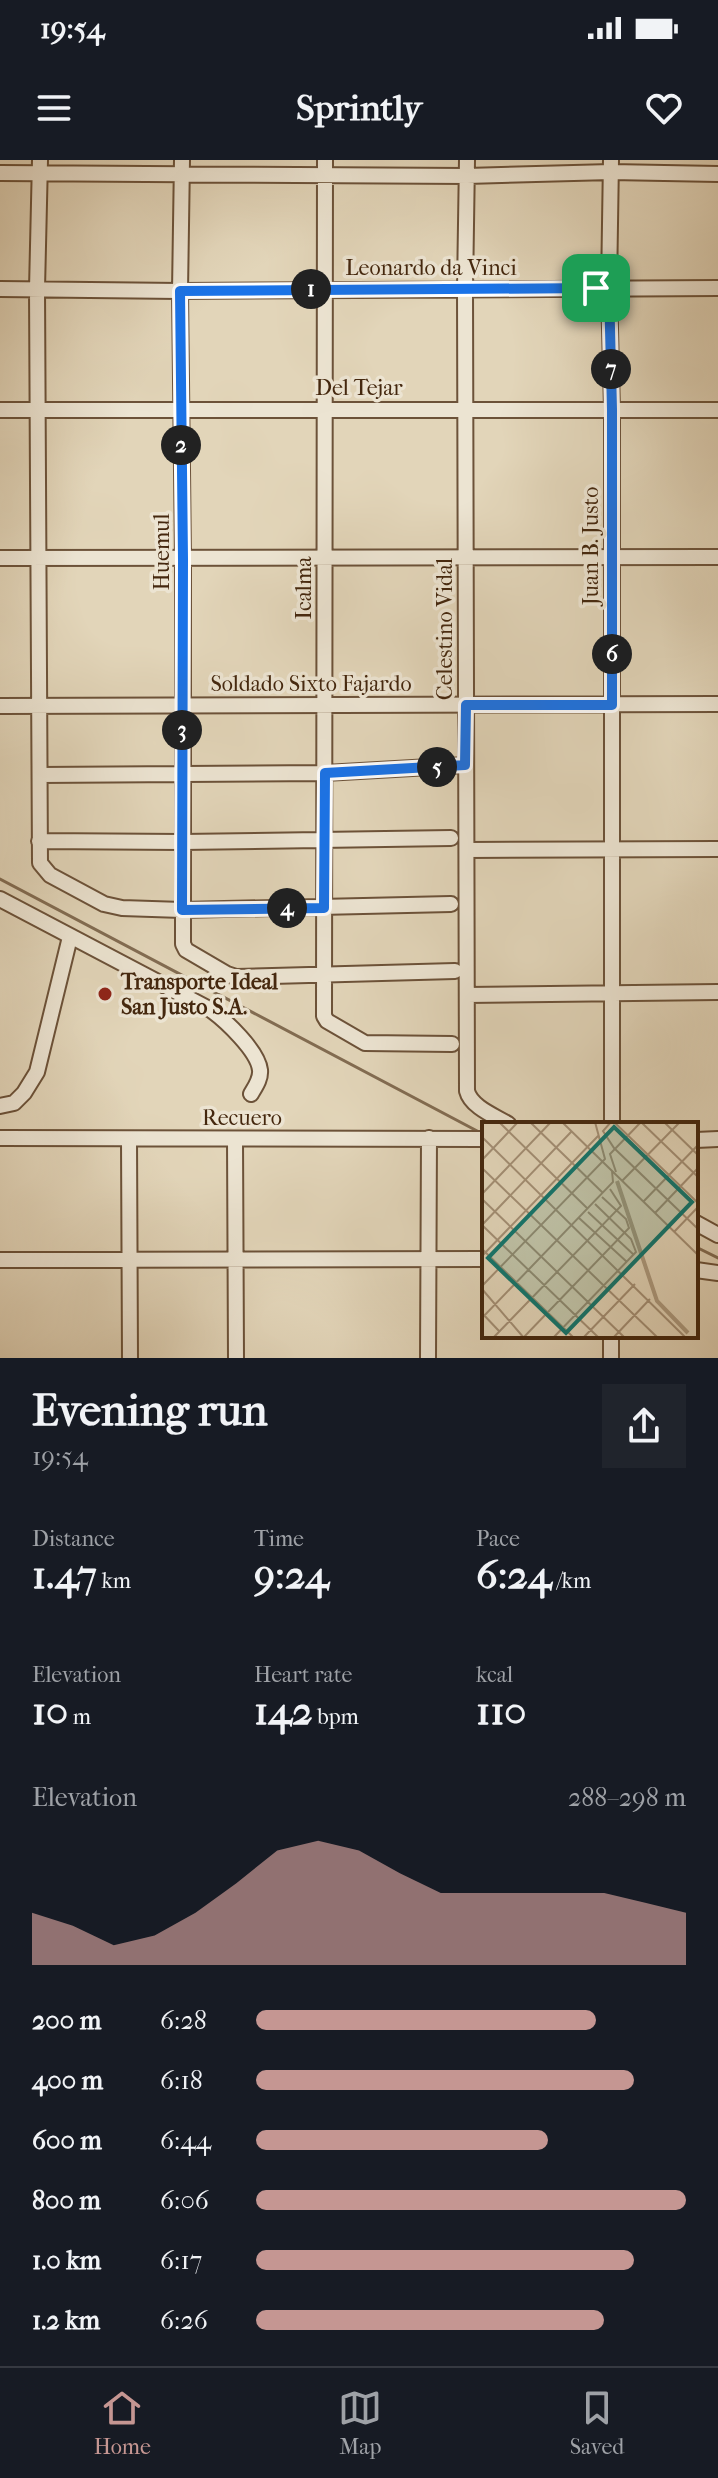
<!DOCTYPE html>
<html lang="en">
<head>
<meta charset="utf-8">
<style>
	:root { --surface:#171b24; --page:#20242c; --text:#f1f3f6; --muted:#9ea1a6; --line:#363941; --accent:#c59692 }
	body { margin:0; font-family:"IM FELL French Canon",serif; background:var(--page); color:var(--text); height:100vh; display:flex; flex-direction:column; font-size:30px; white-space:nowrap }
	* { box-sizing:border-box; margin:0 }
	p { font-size:26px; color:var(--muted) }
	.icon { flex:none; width:44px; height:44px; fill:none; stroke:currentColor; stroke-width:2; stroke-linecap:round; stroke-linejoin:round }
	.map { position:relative; height:1198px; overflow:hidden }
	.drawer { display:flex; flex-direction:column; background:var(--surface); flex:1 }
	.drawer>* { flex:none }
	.pin { position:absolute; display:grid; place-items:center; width:68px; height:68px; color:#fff; margin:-34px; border-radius:16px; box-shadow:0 4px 12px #0006 }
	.km { position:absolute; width:40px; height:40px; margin:-20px; border-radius:50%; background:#222; color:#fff; font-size:22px; line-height:40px; text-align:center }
	.round { display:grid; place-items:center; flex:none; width:84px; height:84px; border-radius:0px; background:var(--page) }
	.overview { display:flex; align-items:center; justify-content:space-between; height:136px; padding:0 32px }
	h1 { font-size:44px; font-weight:700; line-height:60px }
	.figures { display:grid; grid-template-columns:repeat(3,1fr); gap:12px; height:136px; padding:8px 32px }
	.figures div { display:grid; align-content:center }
	.figures b { font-size:40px; font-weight:700 }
	.figures small { font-size:22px; font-weight:400 }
	.figures p { font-size:22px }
	.chart { height:224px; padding:16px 32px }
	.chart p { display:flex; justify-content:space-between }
	.chart svg { width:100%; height:144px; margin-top:8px; fill:var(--accent); opacity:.7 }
	ul { padding:0 32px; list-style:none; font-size:26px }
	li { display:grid; grid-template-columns:128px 96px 1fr; align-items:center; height:60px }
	li i { height:20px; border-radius:10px; background:var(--accent) }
	.status { display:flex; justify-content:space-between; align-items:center; height:56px; padding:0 40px; background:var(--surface); direction:ltr }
	.status svg { height:22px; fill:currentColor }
	header { display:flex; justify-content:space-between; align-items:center; height:104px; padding:0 32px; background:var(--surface); font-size:36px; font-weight:700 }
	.dock { display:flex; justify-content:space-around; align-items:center; height:112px; border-top:2px solid var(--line); background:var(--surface); font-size:22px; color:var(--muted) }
	.dock a { display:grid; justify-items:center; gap:4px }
	.dock .active { color:var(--accent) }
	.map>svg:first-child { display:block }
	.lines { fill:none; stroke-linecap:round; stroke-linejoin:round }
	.stream { stroke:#826c52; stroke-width:3 }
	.minor-casing { stroke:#6c5239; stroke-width:18 }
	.minor { stroke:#ece4d2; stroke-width:14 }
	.route-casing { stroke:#fff; stroke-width:16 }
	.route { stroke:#1a73e8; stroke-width:10 }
	.poi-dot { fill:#8f2418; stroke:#ece4d2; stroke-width:3 }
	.labels { text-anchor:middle; stroke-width:7; stroke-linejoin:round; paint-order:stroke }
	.street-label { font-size:22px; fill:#44270e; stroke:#ece4d2 }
	.poi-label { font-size:22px; font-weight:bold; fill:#44270e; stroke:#ece4d2; text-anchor:start }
	.inset-river { fill:none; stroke:#ac9a7f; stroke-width:4 }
	.inset-road { fill:none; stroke:#a38f75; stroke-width:2 }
	.view { fill:#0f766e; fill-opacity:0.15; stroke:#0f766e; stroke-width:4 }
	.inset-edge { fill:none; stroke:#44270e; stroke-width:4 }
</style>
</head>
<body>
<div class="status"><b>19:54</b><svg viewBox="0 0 49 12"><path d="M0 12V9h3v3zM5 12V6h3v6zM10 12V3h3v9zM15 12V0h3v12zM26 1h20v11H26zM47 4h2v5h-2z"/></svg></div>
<header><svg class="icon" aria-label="menu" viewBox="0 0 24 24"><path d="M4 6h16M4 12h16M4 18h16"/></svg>Sprintly<svg class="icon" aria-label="heart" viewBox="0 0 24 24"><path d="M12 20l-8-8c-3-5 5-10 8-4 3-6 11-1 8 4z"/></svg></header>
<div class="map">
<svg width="718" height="1198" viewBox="0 0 718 1198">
	<rect width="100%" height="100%" fill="#e2d5b9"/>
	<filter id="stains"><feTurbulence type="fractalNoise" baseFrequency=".0025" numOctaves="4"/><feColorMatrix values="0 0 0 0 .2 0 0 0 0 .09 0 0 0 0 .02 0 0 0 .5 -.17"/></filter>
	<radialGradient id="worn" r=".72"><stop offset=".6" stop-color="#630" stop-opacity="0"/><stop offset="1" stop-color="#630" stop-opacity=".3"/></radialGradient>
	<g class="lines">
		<path class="stream" d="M0 719 481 973
			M696 1087 718 1098"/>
		<defs>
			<path id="minor" d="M40 0 37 129 40 703 50 715 104 744 122 748 182 750 451 744
				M182 0 180 131 183 399V784L186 790 227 814 236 817 455 811
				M325 0 324 856 327 861 365 883 452 884
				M467 0 465 129 467 931C471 947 495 956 508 964
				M611 0 609 128 612 250V964
				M0 13 467 16 611 12 718 14
				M0 129 180 131 718 128
				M0 250H718
				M0 398 718 397
				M0 546 718 544
				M40 615 325 613 465 605
				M39 681 182 682 451 678
				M467 690 718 689
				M0 739 211 850C226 861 258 891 260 910 261 919 255 927 251 934
				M467 835 718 832
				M0 946 14 943 24 933 37 912 70 777
				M0 978 484 979
				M129 979 130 1198
				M235 979 236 1198
				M696 980 718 979
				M696 1063 718 1075
				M0 1100 484 1099
				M696 1110 718 1113
				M611 1176V1198
				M428 1198 429 978"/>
		</defs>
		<use href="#minor" class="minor-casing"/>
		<use href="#minor" class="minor"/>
	</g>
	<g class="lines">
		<defs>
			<path id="route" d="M596 128H609L612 250V545H466L465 605 325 613 324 748 182 750 183 399 180 131Z"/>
		</defs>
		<use href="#route" class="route-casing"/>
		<use href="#route" class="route"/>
	</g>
	<circle class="poi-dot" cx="105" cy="834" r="8"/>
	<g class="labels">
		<g class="street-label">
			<text x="431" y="115">Leonardo da Vinci</text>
			<text x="359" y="235">Del Tejar</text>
			<text transform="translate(590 386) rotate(-90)" y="8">Juan B. Justo</text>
			<text transform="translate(161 392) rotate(-90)" y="8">Huemul</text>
			<text transform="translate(303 428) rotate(-90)" y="8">Icalma</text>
			<text transform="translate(444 469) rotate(-90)" y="8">Celestino Vidal</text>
			<text x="311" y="531">Soldado Sixto Fajardo</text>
			<text x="242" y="965">Recuero</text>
		</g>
		<g class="poi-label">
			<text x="121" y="829">Transporte Ideal<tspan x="121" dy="25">San Justo S.A.</tspan></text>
		</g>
	</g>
	<g transform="translate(482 962)">
		<rect width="216" height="216" fill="#e2d5b9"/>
		<path class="inset-river" d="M135 59 175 179 206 211"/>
		<path class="inset-road" d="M17 0 106 87M48 0 121 71M80 0 216 133M129 0 121 9 132 26 216 107M132 0 216 81M159 0 216 55M182 0 216 33M0 15 204 216M0 38 36 0M0 46 176 216M134 50 128 32 159 0M140 59 198 0M0 72 69 0M0 77 143 216M161 80 216 23M106 90 152 133M173 91 216 46M97 96 145 140M0 103 117 216M0 103 89 10M192 110 216 85M0 127 92 216M0 134 117 13M0 164 123 37 113 0M0 167 42 216M0 191 17 209M0 196 131 60 130 49M11 216 139 84 128 67M41 216 147 106 144 97 120 75M71 216 154 130 149 117 113 82M101 216 153 162M131 216 168 177"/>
		<path class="view" d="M132 5 210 80 84 211 6 136Z"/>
		<rect width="216" height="216" class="inset-edge"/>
	</g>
	<rect width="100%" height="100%" filter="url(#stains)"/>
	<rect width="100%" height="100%" fill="url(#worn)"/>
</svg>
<div class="pin" style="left:596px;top:128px;background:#1e9e55"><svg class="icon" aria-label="arrive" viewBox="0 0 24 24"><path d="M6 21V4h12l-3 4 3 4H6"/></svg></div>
<b class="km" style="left:311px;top:129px">1</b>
<b class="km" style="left:181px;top:285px">2</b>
<b class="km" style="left:182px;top:570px">3</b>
<b class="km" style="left:287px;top:748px">4</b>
<b class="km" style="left:437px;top:607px">5</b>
<b class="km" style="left:612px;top:494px">6</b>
<b class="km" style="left:611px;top:209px">7</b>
</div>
<section class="drawer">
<div class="overview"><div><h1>Evening run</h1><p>19:54</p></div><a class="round"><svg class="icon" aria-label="share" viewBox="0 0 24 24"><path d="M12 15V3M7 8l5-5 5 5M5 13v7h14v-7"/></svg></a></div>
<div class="figures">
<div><p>Distance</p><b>1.47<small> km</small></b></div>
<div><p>Time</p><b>9:24</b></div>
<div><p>Pace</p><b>6:24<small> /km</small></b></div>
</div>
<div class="figures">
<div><p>Elevation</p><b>10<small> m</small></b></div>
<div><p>Heart rate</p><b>142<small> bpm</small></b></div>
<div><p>kcal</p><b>110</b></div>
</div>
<div class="chart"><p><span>Elevation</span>288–298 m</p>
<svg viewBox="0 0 160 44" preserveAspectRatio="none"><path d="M0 44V28L10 32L20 38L30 35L40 28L50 19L60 9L70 6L80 9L90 16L100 22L110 22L120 22L130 22L140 22L150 25L160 28V44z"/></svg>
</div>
<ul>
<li><b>200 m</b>6:28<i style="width:79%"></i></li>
<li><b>400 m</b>6:18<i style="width:88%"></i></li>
<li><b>600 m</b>6:44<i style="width:68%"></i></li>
<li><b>800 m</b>6:06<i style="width:100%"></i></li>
<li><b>1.0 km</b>6:17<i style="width:88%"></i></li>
<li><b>1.2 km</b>6:26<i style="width:81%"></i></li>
</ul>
</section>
<nav class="dock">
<a class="active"><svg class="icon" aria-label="home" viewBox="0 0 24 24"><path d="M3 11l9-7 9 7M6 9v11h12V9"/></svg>Home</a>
<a><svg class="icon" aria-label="map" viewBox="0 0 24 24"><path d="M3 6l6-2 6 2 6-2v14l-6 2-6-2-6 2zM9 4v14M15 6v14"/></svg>Map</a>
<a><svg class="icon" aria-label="saved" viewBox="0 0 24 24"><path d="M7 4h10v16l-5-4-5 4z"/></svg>Saved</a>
</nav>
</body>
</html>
